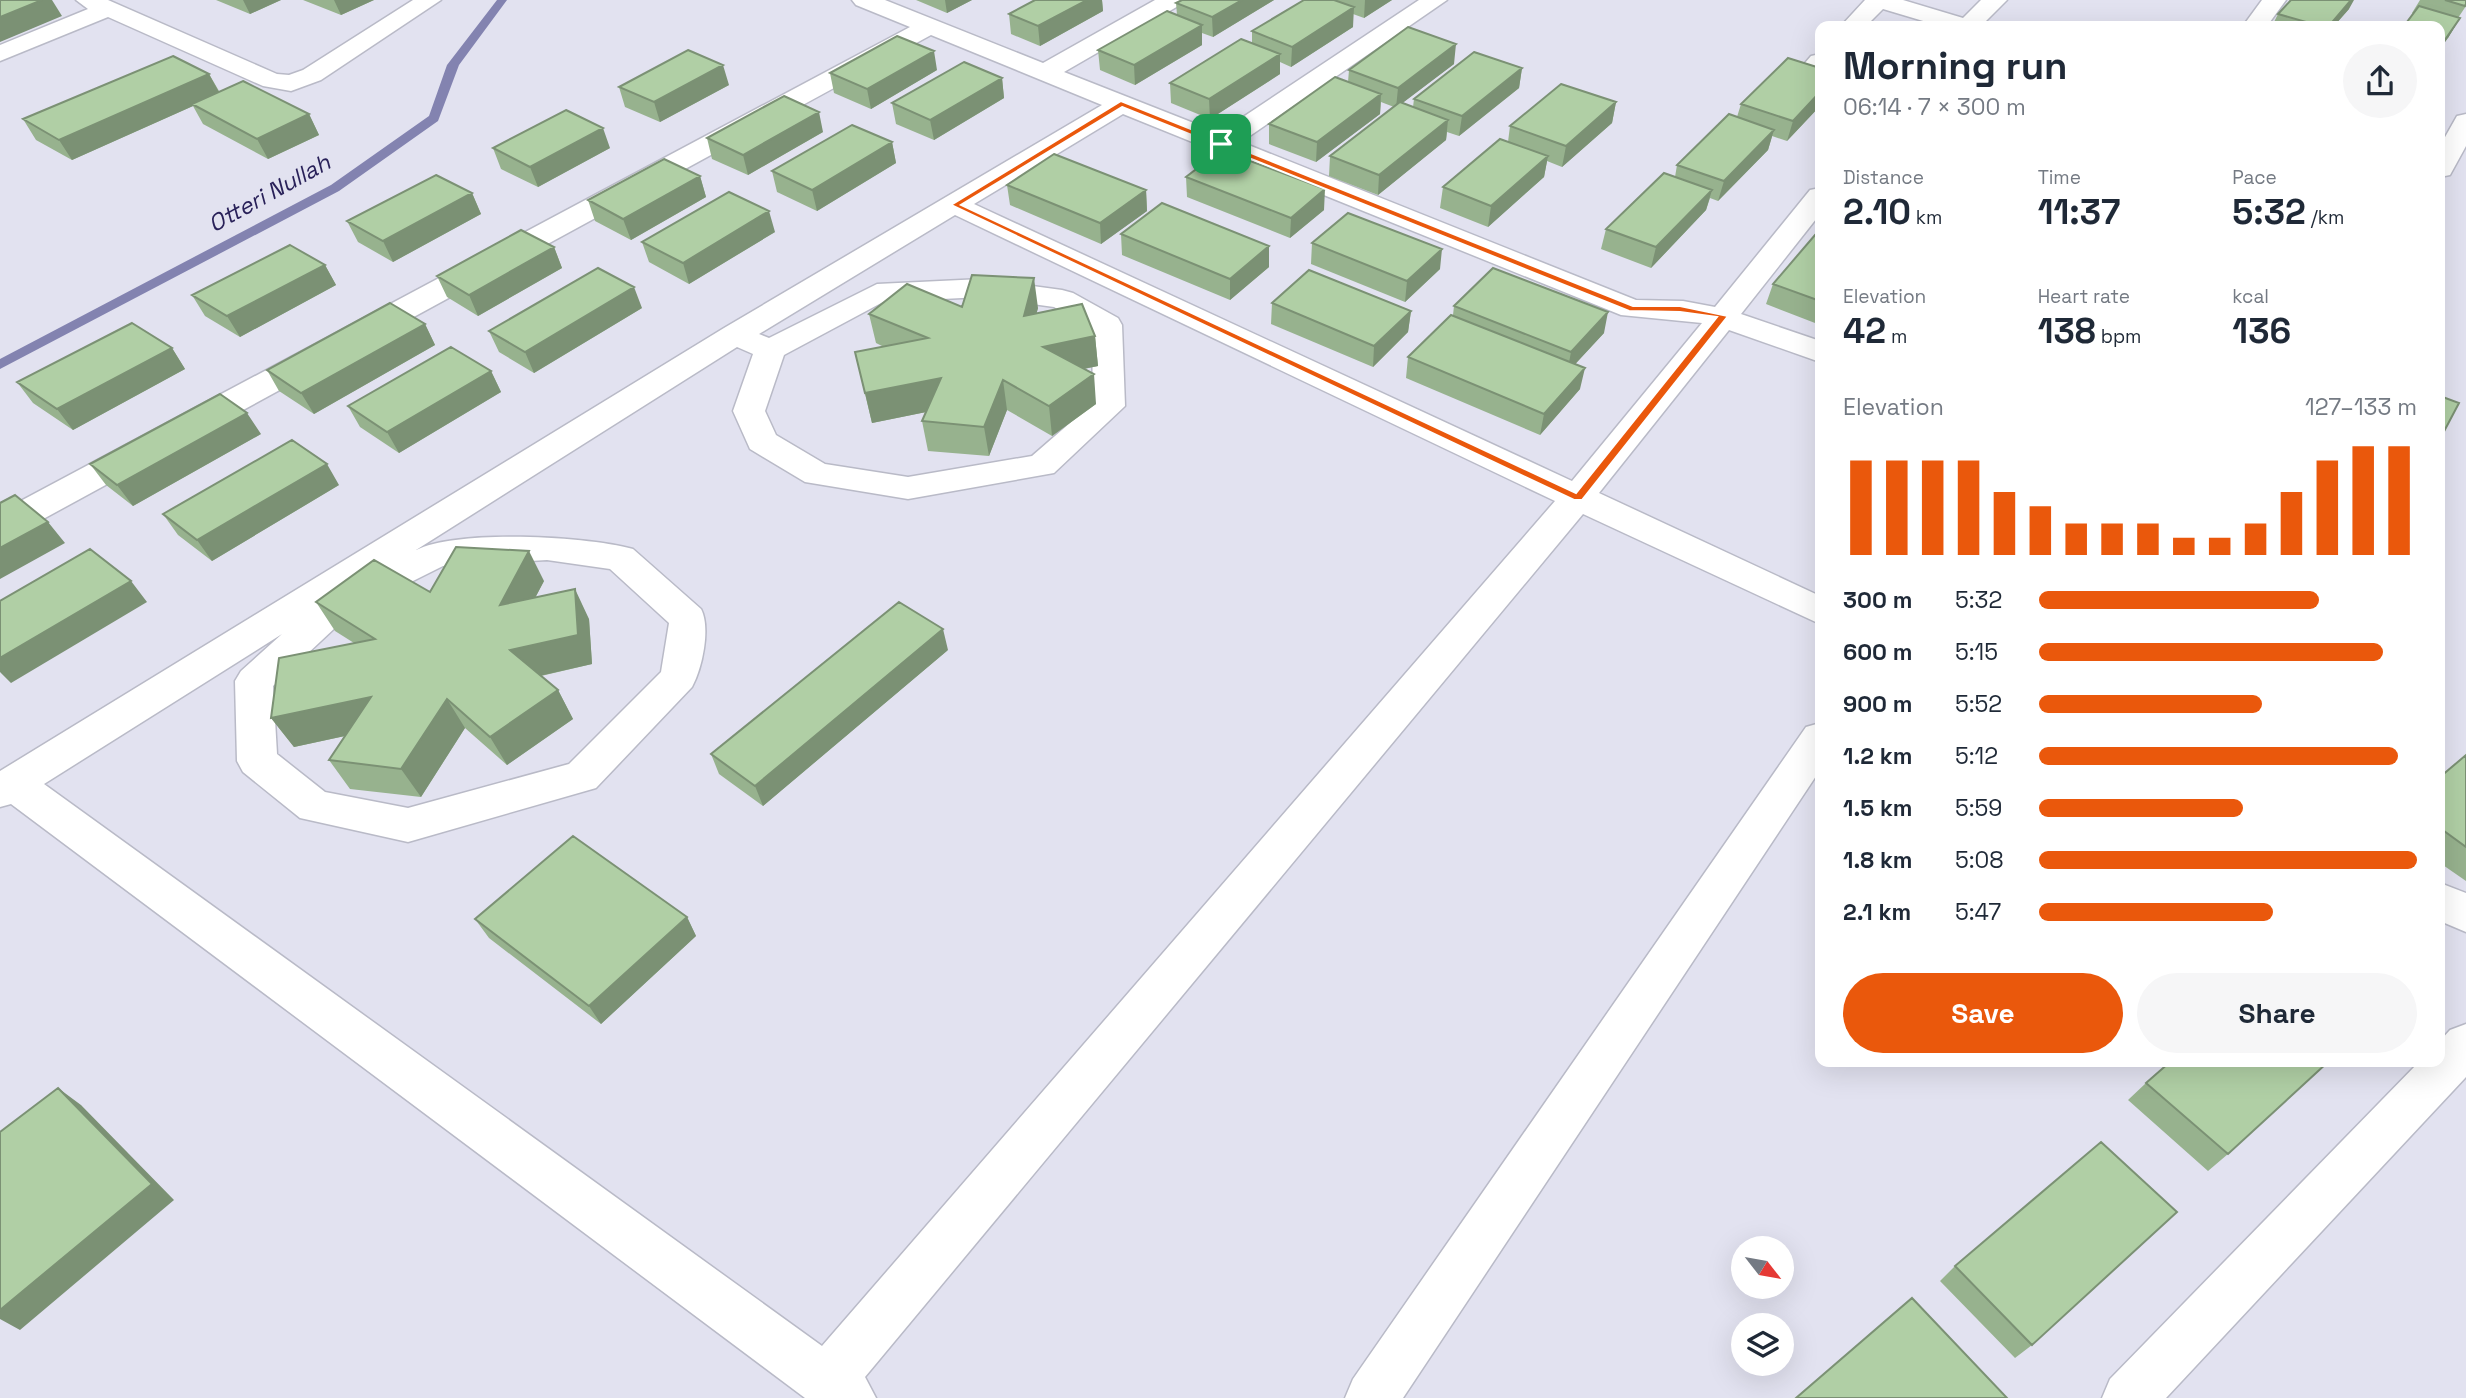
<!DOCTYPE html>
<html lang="en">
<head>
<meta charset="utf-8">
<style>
	:root { --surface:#fff; --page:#f6f6f7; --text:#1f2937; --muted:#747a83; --accent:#ea580c }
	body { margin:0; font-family:"Space Grotesk",sans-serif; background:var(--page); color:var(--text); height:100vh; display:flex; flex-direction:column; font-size:26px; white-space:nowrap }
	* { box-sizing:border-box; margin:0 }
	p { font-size:23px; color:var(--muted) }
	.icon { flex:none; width:38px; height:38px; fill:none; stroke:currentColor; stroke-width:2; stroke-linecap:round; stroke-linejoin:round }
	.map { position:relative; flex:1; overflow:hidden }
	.details { position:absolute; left:1815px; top:21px; width:630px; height:1046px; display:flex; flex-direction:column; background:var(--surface); border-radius:14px; box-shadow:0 7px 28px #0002 }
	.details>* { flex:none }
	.needle { width:46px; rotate:121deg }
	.tools { position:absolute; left:1731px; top:1236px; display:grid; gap:14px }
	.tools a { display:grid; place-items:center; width:63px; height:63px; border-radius:50%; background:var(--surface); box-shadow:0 7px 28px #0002; font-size:35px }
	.pin { position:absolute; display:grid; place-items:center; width:60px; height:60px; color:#fff; margin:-30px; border-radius:14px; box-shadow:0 4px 10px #0006 }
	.round { display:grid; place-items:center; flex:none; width:74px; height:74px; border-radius:37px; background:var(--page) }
	.headline { display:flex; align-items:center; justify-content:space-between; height:119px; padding:0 28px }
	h1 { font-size:38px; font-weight:600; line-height:52px }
	.metrics { display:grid; grid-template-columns:repeat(3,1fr); gap:10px; height:119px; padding:7px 28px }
	.metrics div { display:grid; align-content:center }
	.metrics b { font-size:35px; font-weight:600 }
	.metrics small { font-size:19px; font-weight:400 }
	.metrics p { font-size:19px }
	.chart { height:196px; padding:14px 28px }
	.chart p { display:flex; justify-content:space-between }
	.chart svg { width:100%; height:126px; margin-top:7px; stroke:var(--accent); stroke-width:6 }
	.action { display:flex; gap:14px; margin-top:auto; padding:14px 28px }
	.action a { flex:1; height:80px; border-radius:42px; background:var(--accent); color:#fff; font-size:28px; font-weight:600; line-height:80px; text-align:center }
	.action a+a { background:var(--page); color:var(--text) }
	ul { padding:0 28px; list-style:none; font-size:23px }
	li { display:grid; grid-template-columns:112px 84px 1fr; align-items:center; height:52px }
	li i { height:18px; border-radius:9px; background:var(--accent) }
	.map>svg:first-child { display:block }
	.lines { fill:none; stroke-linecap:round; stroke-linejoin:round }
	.stream { fill:#8383b0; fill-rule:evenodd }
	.minor-casing { stroke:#b9bac7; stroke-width:3 }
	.minor { fill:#fff; fill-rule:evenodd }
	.wall { fill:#97b28e }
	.shaded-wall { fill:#7b9174 }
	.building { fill:#b0cfa5; stroke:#7b9174; stroke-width:2 }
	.route { fill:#ea580c; stroke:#fff; stroke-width:2; fill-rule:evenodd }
	.labels { text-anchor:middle; stroke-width:5; stroke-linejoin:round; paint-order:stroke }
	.far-water-label { font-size:23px; font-style:italic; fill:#292159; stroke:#e2e2f0 }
</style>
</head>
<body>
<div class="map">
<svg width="2466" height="1398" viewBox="0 0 2466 1398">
	<rect width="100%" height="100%" fill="#e2e2f0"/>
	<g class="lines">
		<path class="stream" d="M497 0H507L459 65 438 121 339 191 0 369V359L331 185 429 116 447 65Z"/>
		<defs>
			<path id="minor" d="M76 0H108L277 74 289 75 303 70 413 0H441L321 80 291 91 263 86 108 17 0 61V45L88 9Z
				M852 0H885L1043 63 1155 0H1184L1180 5 1064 72 1219 133 1419 0H1447L1241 142 1636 300 1683 301 1715 307 1810 190 1820 188V214L1741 314 1820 341V362L1729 330 1599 493 1820 596V624L1583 514 865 1377 876 1398H805L11 804 0 807V771L724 328 1102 105 931 35 12 536 0 539V512L910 27 856 5ZM1123 114 1621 315 1702 323 1572 481 974 204ZM955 215 1555 501 822 1346 44 784 282 634 241 671 235 681 237 761 243 772 300 818 408 842 596 788 692 687C702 669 711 628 701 609L633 549C587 536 458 529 416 550L737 347 753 354 733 411 750 449 805 482 908 499 1054 473 1125 406 1122 325 1118 318 1073 293 1062 290 982 279 877 284 769 338 759 334ZM982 297 1054 307 1092 329 1093 403 1032 456 908 477 825 464 776 435 765 411 784 355 883 302ZM547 560 610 569 669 623 661 672 569 764 408 808 325 792 277 754 273 686 353 611 443 566Z
				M1865 0H1903L1963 18 1981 0H2007L1981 26H1940L1883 9 1866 26H1841Z
				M2262 0H2286L2267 26H2243Z
				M1820 54V77L1811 75 1805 63 1811 56Z
				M2466 114V146L2450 175 2440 177V146L2457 116Z
				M1820 723V770L1403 1398H1345L1353 1379 1806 727Z
				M2440 883 2466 893V932L2440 921Z
				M2466 1024V1077L2166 1398H2102L2110 1379 2419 1062H2440V1041L2450 1030Z"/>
		</defs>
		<use href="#minor" class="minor-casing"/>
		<use href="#minor" class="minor"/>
	</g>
	<path class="wall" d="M216 0H281L250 14Z
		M303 0H374L341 15Z
		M916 0H972L947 13Z
		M1035 0H1102L1103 11 1040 46 1011 34 1009 14Z
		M1274 0 1213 37 1202 33V45L1135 85 1100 70 1098 50 1177 15 1176 3Z
		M1304 0H1392L1364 18 1353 14V27L1291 67 1280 62V74L1210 119 1171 103 1170 83 1252 43V31Z
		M2420 0H2466V6L2458 18H2460L2448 38 2412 13Z
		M2349 9 2334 26H2272L2278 14Z
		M1454 64 1402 103 1413 107 1414 99 1522 68 1519 88 1459 136 1447 132 1446 140 1378 195 1329 176 1330 156 1394 107 1381 102 1380 114 1316 162 1269 144V124L1348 82 1349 70Z
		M1820 68V106L1787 141 1772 136 1768 150 1718 201 1710 198 1706 210 1651 268 1601 249 1606 229 1675 177 1677 165 1737 117 1741 104Z
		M937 70 871 109 834 93 830 73Z
		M209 74 219 91 309 114 319 135 268 159 203 124 193 106 72 160 36 140 23 119Z
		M1002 78 1004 98 934 140 896 124 892 103Z
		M729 85 660 122 625 107 619 87Z
		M1616 102 1612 123 1562 167 1547 161 1544 177 1488 227 1440 208 1443 187 1508 142 1510 126Z
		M823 132 748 175 712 159 707 138Z
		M892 142 896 163 817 211 777 192 772 171Z
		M493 148H610L538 187 501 169Z
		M700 176 706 197 631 240 595 221 588 200Z
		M1186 177 1324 210 1290 238 1187 197Z
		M1007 185 1146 190 1147 211 1101 244 1010 205Z
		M472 193 481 214 393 262 358 242 347 221Z
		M775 232 689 284 649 262 642 242Z
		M1121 234 1269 246V267L1230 300 1122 255Z
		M1820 237V316L1815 323 1766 304 1773 284Z
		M1312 243 1440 269 1405 302 1311 264Z
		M554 247 562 268 478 316 447 297 437 276Z
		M325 265 336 285 240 337 205 316 192 295Z
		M1272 303 1411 311 1408 332 1373 367 1271 324Z
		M1454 306 1604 333 1575 364 1580 389 1540 435 1406 378 1408 357 1453 315Z
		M962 307 1038 308 1036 314 1095 336 1098 366 1084 369 1096 404 1052 436 1007 410 989 456 928 451 922 421 926 412 872 423 855 352 884 347 876 343 869 314Z
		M642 308 534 373 499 352 489 331Z
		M425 324 435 345 314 414 279 391 267 370Z
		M172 348 185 369 73 430 33 403 17 382Z
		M491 371 501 392 399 453 360 427 348 406Z
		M261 434 133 506 106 485 90 464Z
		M339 485 212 561 178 535 163 514Z
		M544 581 535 598 589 619 592 664 541 676 558 690 573 719 507 765 465 728 421 797 350 789 329 760 345 736 294 747 271 718 354 643 335 631 316 602 430 592Z
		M948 650 763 806 719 774 711 754Z
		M2466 755V881L2440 863V777Z
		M687 917 696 936 601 1024 489 938 475 919Z
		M2146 1083 2228 1154 2208 1171 2128 1100Z
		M1955 1266 2032 1345 2015 1358 1940 1281Z"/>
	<path class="shaded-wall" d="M42 0H52L62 16 0 42V17Z
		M243 0H281L250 14Z
		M334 0H374L341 15Z
		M945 0H972L947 13Z
		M1087 0H1102L1103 11 1040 46 1038 26Z
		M1242 0H1274L1213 37 1212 17Z
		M1365 0H1392L1364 18Z
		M2351 0H2354L2349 9 2334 26H2329Z
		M1354 7 1353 27 1291 67 1292 47Z
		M2460 18 2448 38 2440 49V47Z
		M1202 25V45L1135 85 1134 65Z
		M1456 44 1454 64 1396 108 1398 88Z
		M934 51 937 70 871 109 867 89Z
		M1280 54V74L1210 119 1209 99Z
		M723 65 729 85 660 122 654 102Z
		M1522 68 1519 88 1459 136 1462 116Z
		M209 74 220 94 192 104 193 106 72 160 59 140Z
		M1002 78 1004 98 934 140 930 120Z
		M1820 92V106L1787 141 1793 121Z
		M1381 94 1380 114 1316 162 1317 142Z
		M1616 102 1612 123 1562 167 1566 146Z
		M819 112 823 132 748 175 743 155Z
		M309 114 319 135 268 159 257 139Z
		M1448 120 1446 140 1378 195 1379 175Z
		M603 128 610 148 538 187 530 167Z
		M1774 130 1768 150 1718 201 1724 181Z
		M892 142 896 163 817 211 812 190Z
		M1548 156 1544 177 1488 227 1491 206Z
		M700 176 706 197 631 240 623 219Z
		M1325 189 1324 210 1290 238 1291 218Z
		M1146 190 1147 211 1101 244 1100 223Z
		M1712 190 1706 210 1651 268 1656 247Z
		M472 193 481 214 393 262 383 241Z
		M769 211 775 232 689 284 683 263Z
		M1269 246V267L1230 300V279Z
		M554 247 562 268 478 316 469 295Z
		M1442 249 1440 269 1405 302 1407 281Z
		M325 265 336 285 240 337 227 316Z
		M1034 278 1038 308 1028 346 1024 316Z
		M634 287 642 308 534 373 525 352Z
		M1820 308V316L1815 323Z
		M1411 311 1408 332 1373 367 1374 346Z
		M1608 312 1604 333 1567 373 1571 352Z
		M425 324 435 345 314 414 301 393Z
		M1095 336 1098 366 1047 376 1043 347Z
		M172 348 185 369 73 430 57 409Z
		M1585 368 1580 389 1540 435 1544 414Z
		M491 371 501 392 399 453 387 432Z
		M1094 374 1096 404 1052 436 1049 406Z
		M941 378 946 408 872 423 865 393Z
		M1003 380 1007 410 989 456 984 427Z
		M247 413 261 434 133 506 117 485Z
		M327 464 339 485 212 561 197 540Z
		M48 522 65 543 0 579V548Z
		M529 551 544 581 516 634 500 605Z
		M131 581 147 602 11 683 0 672V658Z
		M575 589 589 619 592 664 526 679 510 650Z
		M943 629 948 650 763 806 755 786Z
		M558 690 573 719 507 765 490 737Z
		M371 697 391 726 294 747 271 718Z
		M447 699 465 728 421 797 401 769Z
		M687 917 696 936 601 1024 589 1006Z
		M58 1088 81 1105 174 1200 20 1330 0 1319V1310Z"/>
	<path class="building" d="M0 0H42L0 17Z
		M1035 0H1087L1038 26 1009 14Z
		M1182 0H1242L1212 17 1176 3Z
		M1304 0H1334L1354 7 1292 47 1252 31Z
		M2291 0H2351L2329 26H2320L2278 14Z
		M2445 0H2466V4L2465 6Z
		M2419 6 2460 18 2440 47V26H2404Z
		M1167 11 1202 25 1134 65 1098 50Z
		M2278 23 2289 26H2274Z
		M1408 27 1456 44 1398 88 1349 70Z
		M897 36 934 51 867 89 830 73Z
		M1241 39 1280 54 1209 99 1170 83Z
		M688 50 723 65 654 102 619 87Z
		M1474 52 1522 68 1462 116 1414 99Z
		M173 56 209 74 59 140 23 119Z
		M1788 58 1820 68V92L1793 121 1741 104Z
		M964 62 1002 78 930 120 892 103Z
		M1335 77 1381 94 1317 142 1269 124Z
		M243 81 309 114 257 139 192 104Z
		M1561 84 1616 102 1566 146 1510 126Z
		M784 96 819 112 743 155 707 138Z
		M1400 102 1448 120 1379 175 1330 156Z
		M566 110 603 128 530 167 493 148Z
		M1729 114 1774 130 1724 181 1677 165Z
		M852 125 892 142 812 190 772 171Z
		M1500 139 1548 156 1491 206 1443 187Z
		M1221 150 1325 189 1291 218 1186 177Z
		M1054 154 1146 190 1100 223 1007 185Z
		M664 159 700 176 623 219 588 200Z
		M1664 173 1712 190 1656 247 1606 229Z
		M436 175 472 193 383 241 347 221Z
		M729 192 769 211 683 263 642 242Z
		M1162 203 1269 246 1230 279 1121 234Z
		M1348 213 1442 249 1407 281 1312 243Z
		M521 230 554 247 469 295 437 276Z
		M1815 235 1820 237V301L1773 284Z
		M290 245 325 265 227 316 192 295Z
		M598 268 634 287 525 352 489 331Z
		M1493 268 1608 312 1571 352 1454 306Z
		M1309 270 1411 311 1374 346 1272 303Z
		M972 275 1034 278 1024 316 1082 304 1095 336 1043 347 1094 374 1049 406 1003 380 984 427 922 421 941 378 865 393 855 352 928 338 869 314 907 284 962 307Z
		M390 303 425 324 301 393 267 370Z
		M1451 315 1585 368 1544 414 1408 357Z
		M132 323 172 348 57 409 17 382Z
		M451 347 491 371 387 432 348 406Z
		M220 394 247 413 117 485 90 464Z
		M2440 396 2459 403 2440 439Z
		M292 440 327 464 197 540 163 514Z
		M15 495 48 522 0 548V503Z
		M456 547 529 551 500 605 575 589 578 635 510 650 558 690 490 737 447 699 401 769 329 760 371 697 271 718 279 658 375 639 316 602 374 560 430 592Z
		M90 549 131 581 0 658V601Z
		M899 602 943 629 755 786 711 754Z
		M2466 755V847L2440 828V777Z
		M573 836 687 917 589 1006 475 919Z
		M2170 1062H2328L2228 1154 2146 1083Z
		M58 1088 152 1184 0 1310V1132Z
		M2101 1142 2177 1212 2032 1345 1955 1266Z
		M1912 1298 2007 1398H1796Z"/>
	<path class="route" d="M1121 101 1633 306H1680L1728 316 1582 500H1574L951 205ZM1122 107 1629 311 1680 312 1717 317 1576 493 961 205Z"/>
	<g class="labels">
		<g class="far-water-label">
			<text transform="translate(269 193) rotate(-29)" y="8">Otteri Nullah</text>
		</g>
	</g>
</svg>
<div class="tools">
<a><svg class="needle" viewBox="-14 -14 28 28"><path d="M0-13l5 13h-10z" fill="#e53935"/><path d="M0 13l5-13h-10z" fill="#747a83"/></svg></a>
<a><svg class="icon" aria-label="layers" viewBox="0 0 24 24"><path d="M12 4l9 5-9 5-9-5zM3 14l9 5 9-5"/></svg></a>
</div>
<div class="pin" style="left:1221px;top:144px;background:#1e9e55"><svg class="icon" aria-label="arrive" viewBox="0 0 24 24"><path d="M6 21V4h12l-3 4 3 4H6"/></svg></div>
<section class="details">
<div class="headline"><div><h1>Morning run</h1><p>06:14 · 7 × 300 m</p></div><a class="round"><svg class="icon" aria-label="share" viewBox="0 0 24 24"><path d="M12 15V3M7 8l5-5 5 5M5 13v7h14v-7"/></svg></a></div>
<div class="metrics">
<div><p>Distance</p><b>2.10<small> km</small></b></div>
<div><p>Time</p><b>11:37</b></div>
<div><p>Pace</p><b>5:32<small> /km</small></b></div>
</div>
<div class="metrics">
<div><p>Elevation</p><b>42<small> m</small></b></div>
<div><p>Heart rate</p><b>138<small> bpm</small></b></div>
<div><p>kcal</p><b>136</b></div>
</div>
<div class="chart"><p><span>Elevation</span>127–133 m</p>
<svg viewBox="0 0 160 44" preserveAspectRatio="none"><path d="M5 44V11M15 44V11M25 44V11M35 44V11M45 44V22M55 44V27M65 44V33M75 44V33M85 44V33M95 44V38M105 44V38M115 44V33M125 44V22M135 44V11M145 44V6M155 44V6"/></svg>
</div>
<ul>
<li><b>300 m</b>5:32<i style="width:74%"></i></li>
<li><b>600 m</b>5:15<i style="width:91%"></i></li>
<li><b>900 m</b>5:52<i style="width:59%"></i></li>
<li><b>1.2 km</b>5:12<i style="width:95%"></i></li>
<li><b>1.5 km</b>5:59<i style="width:54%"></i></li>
<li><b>1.8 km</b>5:08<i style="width:100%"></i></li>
<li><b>2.1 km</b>5:47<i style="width:62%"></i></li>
</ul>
<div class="action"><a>Save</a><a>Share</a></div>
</section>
</div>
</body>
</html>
